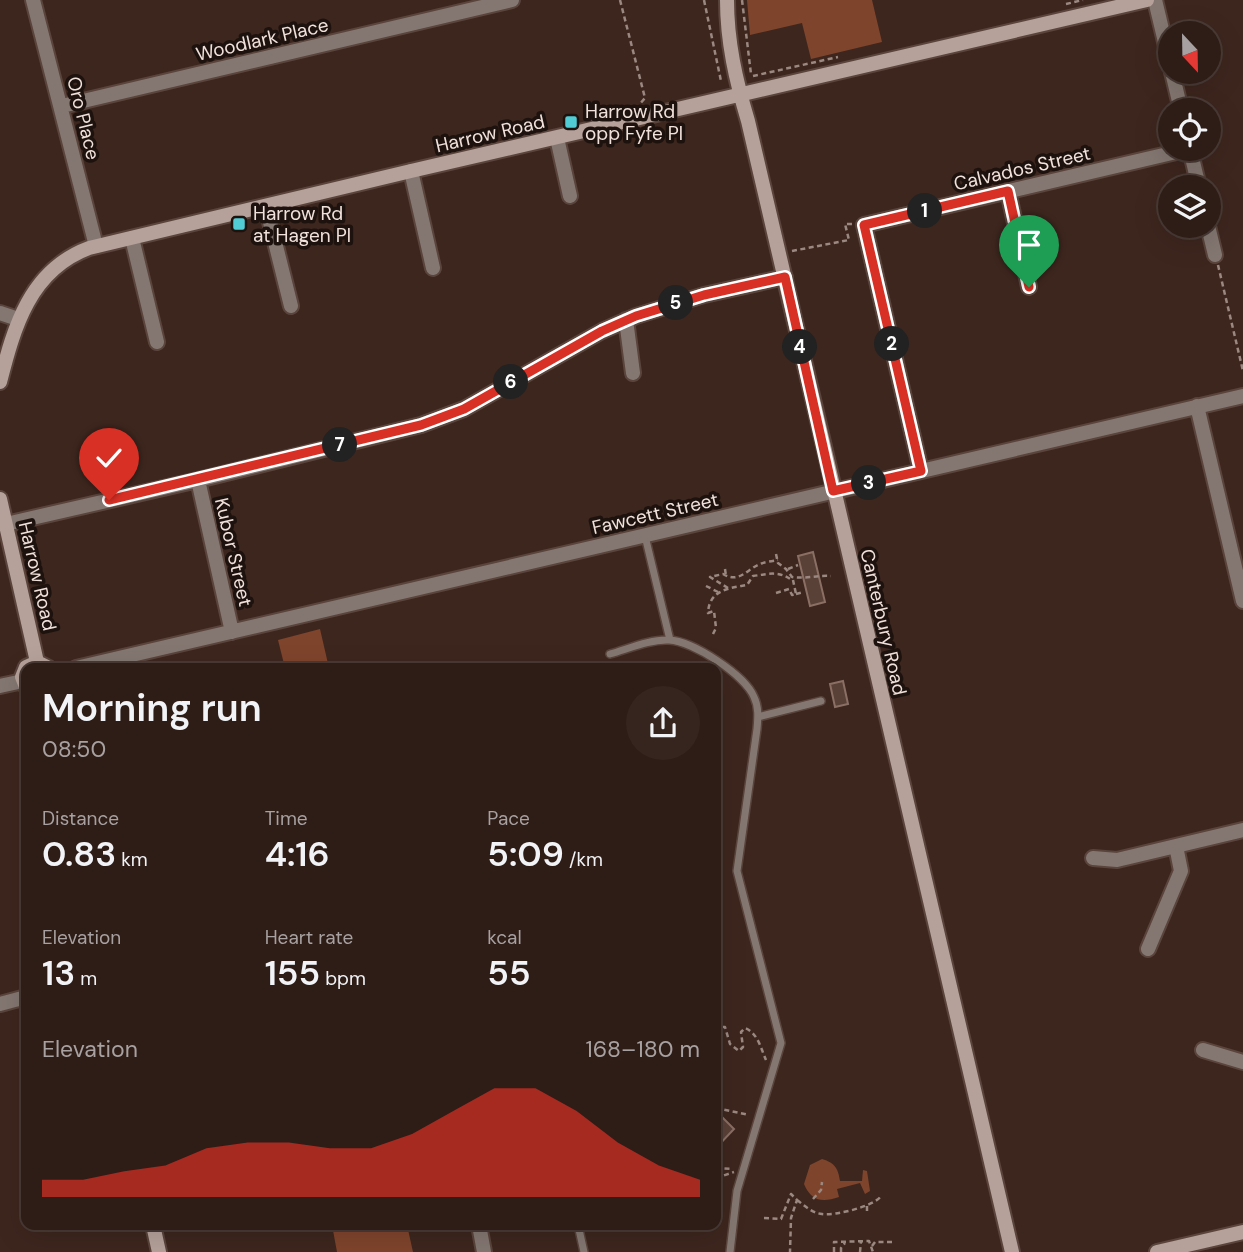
<!DOCTYPE html>
<html lang="en">
<head>
<meta charset="utf-8">
<style>
	:root { --surface:#2e1c16; --page:#36251f; --text:#f1f3f6; --muted:#a7a1a1; --line:#493a35; --accent:#d93025 }
	body { margin:0; font-family:"DM Sans",sans-serif; background:var(--page); color:var(--text); height:100vh; display:flex; flex-direction:column; font-size:26px; white-space:nowrap }
	* { box-sizing:border-box; margin:0 }
	p { font-size:23px; color:var(--muted) }
	.icon { flex:none; width:38px; height:38px; fill:none; stroke:currentColor; stroke-width:2; stroke-linecap:round; stroke-linejoin:round }
	.map { position:relative; flex:1; overflow:hidden }
	.drawer { position:absolute; left:21px; top:663px; width:700px; height:567px; display:flex; flex-direction:column; background:var(--surface); border-radius:14px; box-shadow:0 7px 28px #0002,0 0 0 2px var(--line) }
	.drawer>* { flex:none }
	.needle { width:46px; rotate:158deg }
	.tools { position:absolute; left:1158px; top:21px; display:grid; gap:14px }
	.tools a { display:grid; place-items:center; width:63px; height:63px; border-radius:50%; background:var(--surface); box-shadow:0 7px 28px #0002,0 0 0 2px var(--line); font-size:35px }
	.pin { position:absolute; display:grid; place-items:center; width:60px; height:60px; color:#fff; margin:-72px -30px; border-radius:50% 50% 50% 0; rotate:-45deg; box-shadow:0 0 7px #0007 }
	.pin .icon { rotate:45deg }
	.km { position:absolute; width:35px; height:35px; margin:-18px; border-radius:50%; background:#222; color:#fff; font-size:19px; line-height:35px; text-align:center }
	.round { display:grid; place-items:center; flex:none; width:74px; height:74px; border-radius:37px; background:var(--page) }
	.summary { display:flex; align-items:center; justify-content:space-between; height:119px; padding:0 21px }
	h1 { font-size:38px; font-weight:600; line-height:52px }
	.figures { display:grid; grid-template-columns:repeat(3,1fr); gap:10px; height:119px; padding:7px 21px }
	.figures div { display:grid; align-content:center }
	.figures b { font-size:35px; font-weight:600 }
	.figures small { font-size:19px; font-weight:400 }
	.figures p { font-size:19px }
	.chart { height:196px; padding:14px 21px }
	.chart p { display:flex; justify-content:space-between }
	.chart svg { width:100%; height:126px; margin-top:7px; fill:var(--accent); opacity:.7 }
	.map>svg:first-child { display:block }
	.green { fill:#7f442c }
	.building { fill:#5a4138; stroke:#8a6f64; stroke-width:2 }
	.lines { fill:none; stroke-linecap:round; stroke-linejoin:round }
	.lane-casing { stroke:#5a443c; stroke-width:10 }
	.street-casing { stroke:#5a443c; stroke-width:18 }
	.secondary-casing { stroke:#5a443c; stroke-width:18 }
	.path { stroke:#9b8881; stroke-width:2.5; stroke-dasharray:5 3.5; stroke-linecap:butt }
	.lane { stroke:#847772; stroke-width:7 }
	.street { stroke:#847772; stroke-width:14 }
	.secondary { stroke:#b5a19a; stroke-width:14 }
	.route-casing { stroke:#fff; stroke-width:14 }
	.route { stroke:#d93025; stroke-width:9 }
	.poi-dot { fill:#51ccd4; stroke:#1d120e; stroke-width:2.5 }
	.labels { text-anchor:middle; stroke-width:7; stroke-linejoin:round; paint-order:stroke }
	.street-label { font-size:19px; fill:#f0e1db; stroke:#1d120e }
	.poi-label { font-size:19px; fill:#f0e1db; stroke:#1d120e; text-anchor:start }
</style>
</head>
<body>
<div class="map">
<svg width="1243" height="1252" viewBox="0 0 1243 1252">
	<rect width="100%" height="100%" fill="#3d261e"/>
	<path class="green" d="M747 0H872L882 42 811 59 802 23 750 35Z
		M320 629 329 668H285L278 640Z
		M822 1159C835 1163 838 1168 840 1181H862L863 1170 867 1171 870 1191 865 1194 860 1183 837 1189 839 1197C822 1203 811 1201 804 1184L810 1165Z
		M332 1225H407L413 1252H337Z"/>
	<path class="building" d="M813 552 825 602 810 606 798 556Z
		M843 681 848 704 835 707 830 684Z
		M716 1111 734 1129 716 1148Z"/>
	<g class="lines">
		<defs>
			<path id="lane" d="M645 536 670 640
				M610 654C628 649 650 639 669 640 693 641 745 675 754 697 759 707 758 718 757 729L737 871 781 1043 737 1191 730 1252
				M758 717 821 701
				M578 1225 584 1252"/>
			<path id="street" d="M33 0 96 246
				M1155 0 1171 67
				M1172 72 1181 110
				M62 106 512 0
				M557 138 570 196
				M1190 149 1199 187
				M411 171 433 268
				M1008 191 1029 287
				M266 206 291 306
				M1208 226 1215 255
				M132 238 157 342
				M0 313 18 319
				M626 320 633 373
				M1197 406 1243 601
				M921 471 864 225 1189 149
				M198 480 232 632
				M6 524 198 480 421 425 464 409 602 331 636 316 704 295 785 277
				M76 668 1243 396
				M0 686 23 681
				M1093 858 1117 860 1243 830
				M1148 949 1181 871 1176 846
				M0 1004 26 997
				M1203 1050 1243 1062
				M479 1225 484 1252"/>
			<path id="secondary" d="M727 0C727 42 736 81 748 121L1012 1252
				M0 382C14 327 30 270 89 248L411 171 1147 0
				M0 499 37 662
				M26 687 22 677 26 667 37 662 49 668
				M153 1225 159 1252
				M1157 1252 1243 1232"/>
		</defs>
		<use href="#lane" class="lane-casing"/>
		<use href="#street" class="street-casing"/>
		<use href="#secondary" class="secondary-casing"/>
		<path class="path" d="M620 0 645 98 639 105
			M704 0 721 81
			M742 0 751 74
			M1066 4 1083 0
			M753 76 838 57
			M792 251 849 240 845 224H852
			M1218 265 1243 371
			M776 554 778 563 786 569 792 577C806 579 817 575 831 576
			M725 569 726 576
			M788 569 798 565
			M706 586 718 592
			M728 588 710 577 723 574C739 584 747 569 760 564 765 562 772 561 778 560
			M776 593 789 589 792 595 796 594 793 580
			M796 594 804 592
			M713 634 716 628 714 611 708 613C709 590 729 588 747 585L753 576C769 574 779 570 793 581
			M716 1031 718 1027H725L730 1044 739 1051 743 1047 741 1032 745 1028C758 1033 761 1049 766 1060
			M716 1108 749 1115
			M716 1168 733 1169
			M716 1178 734 1172
			M813 1199 821 1190 822 1182
			M797 1200C805 1206 812 1213 822 1214 835 1216 875 1206 881 1196
			M867 1206V1214
			M764 1218 781 1219 791 1194 797 1200 791 1218 790 1252
			M872 1246 875 1242H893
			M834 1252V1242L869 1241 873 1252
			M841 1252V1248L845 1243
			M860 1252 861 1241"/>
		<use href="#lane" class="lane"/>
		<use href="#street" class="street"/>
		<use href="#secondary" class="secondary"/>
	</g>
	<g class="lines">
		<defs>
			<path id="route" d="M109 500 421 425 464 409 602 331 636 316 704 295 785 277 833 491 921 471 864 225 1008 191 1029 287"/>
		</defs>
		<use href="#route" class="route-casing"/>
		<use href="#route" class="route"/>
	</g>
	<g class="poi-dot">
		<rect x="564" y="115" width="14" height="14" rx="3.5"/>
		<rect x="232" y="217" width="14" height="14" rx="3.5"/>
	</g>
	<g class="labels">
		<g class="street-label">
			<text transform="translate(262 39) rotate(-13)" y="7">Woodlark Place</text>
			<text transform="translate(84 118) rotate(76)" y="7">Oro Place</text>
			<text transform="translate(490 133) rotate(-13)" y="7">Harrow Road</text>
			<text transform="translate(1022 168) rotate(-13)" y="7">Calvados Street</text>
			<text transform="translate(655 513) rotate(-13)" y="7">Fawcett Street</text>
			<text transform="translate(234 552) rotate(77)" y="7">Kubor Street</text>
			<text transform="translate(38 576) rotate(77)" y="7">Harrow Road</text>
			<text transform="translate(884 622) rotate(77)" y="7">Canterbury Road</text>
		</g>
		<g class="poi-label">
			<text x="585" y="118">Harrow Rd<tspan x="585" dy="22">opp Fyfe Pl</tspan></text>
			<text x="253" y="220">Harrow Rd<tspan x="253" dy="22">at Hagen Pl</tspan></text>
		</g>
	</g>
</svg>
<div class="tools">
<a><svg class="needle" viewBox="-14 -14 28 28"><path d="M0-13l5 13h-10z" fill="#e53935"/><path d="M0 13l5-13h-10z" fill="#a7a1a1"/></svg></a>
<a><svg class="icon" aria-label="locate" viewBox="0 0 24 24"><circle cx="12" cy="12" r="6"/><path d="M12 2v4M12 18v4M2 12h4M18 12h4"/></svg></a>
<a><svg class="icon" aria-label="layers" viewBox="0 0 24 24"><path d="M12 4l9 5-9 5-9-5zM3 14l9 5 9-5"/></svg></a>
</div>
<div class="pin" style="left:1029px;top:287px;background:#1e9e55"><svg class="icon" aria-label="arrive" viewBox="0 0 24 24"><path d="M6 21V4h12l-3 4 3 4H6"/></svg></div>
<div class="pin" style="left:109px;top:500px;background:#d93025"><svg class="icon" aria-label="check" viewBox="0 0 24 24"><path d="M5 12l5 5 9-10"/></svg></div>
<b class="km" style="left:925px;top:211px">1</b>
<b class="km" style="left:892px;top:344px">2</b>
<b class="km" style="left:869px;top:483px">3</b>
<b class="km" style="left:800px;top:347px">4</b>
<b class="km" style="left:676px;top:303px">5</b>
<b class="km" style="left:511px;top:382px">6</b>
<b class="km" style="left:340px;top:445px">7</b>
<section class="drawer">
<div class="summary"><div><h1>Morning run</h1><p>08:50</p></div><a class="round"><svg class="icon" aria-label="share" viewBox="0 0 24 24"><path d="M12 15V3M7 8l5-5 5 5M5 13v7h14v-7"/></svg></a></div>
<div class="figures">
<div><p>Distance</p><b>0.83<small> km</small></b></div>
<div><p>Time</p><b>4:16</b></div>
<div><p>Pace</p><b>5:09<small> /km</small></b></div>
</div>
<div class="figures">
<div><p>Elevation</p><b>13<small> m</small></b></div>
<div><p>Heart rate</p><b>155<small> bpm</small></b></div>
<div><p>kcal</p><b>55</b></div>
</div>
<div class="chart"><p><span>Elevation</span>168–180 m</p>
<svg viewBox="0 0 160 44" preserveAspectRatio="none"><path d="M0 44V38L10 38L20 35L30 33L40 27L50 25L60 25L70 27L80 27L90 22L100 14L110 6L120 6L130 14L140 25L150 33L160 38V44z"/></svg>
</div>
</section>
</div>
</body>
</html>
